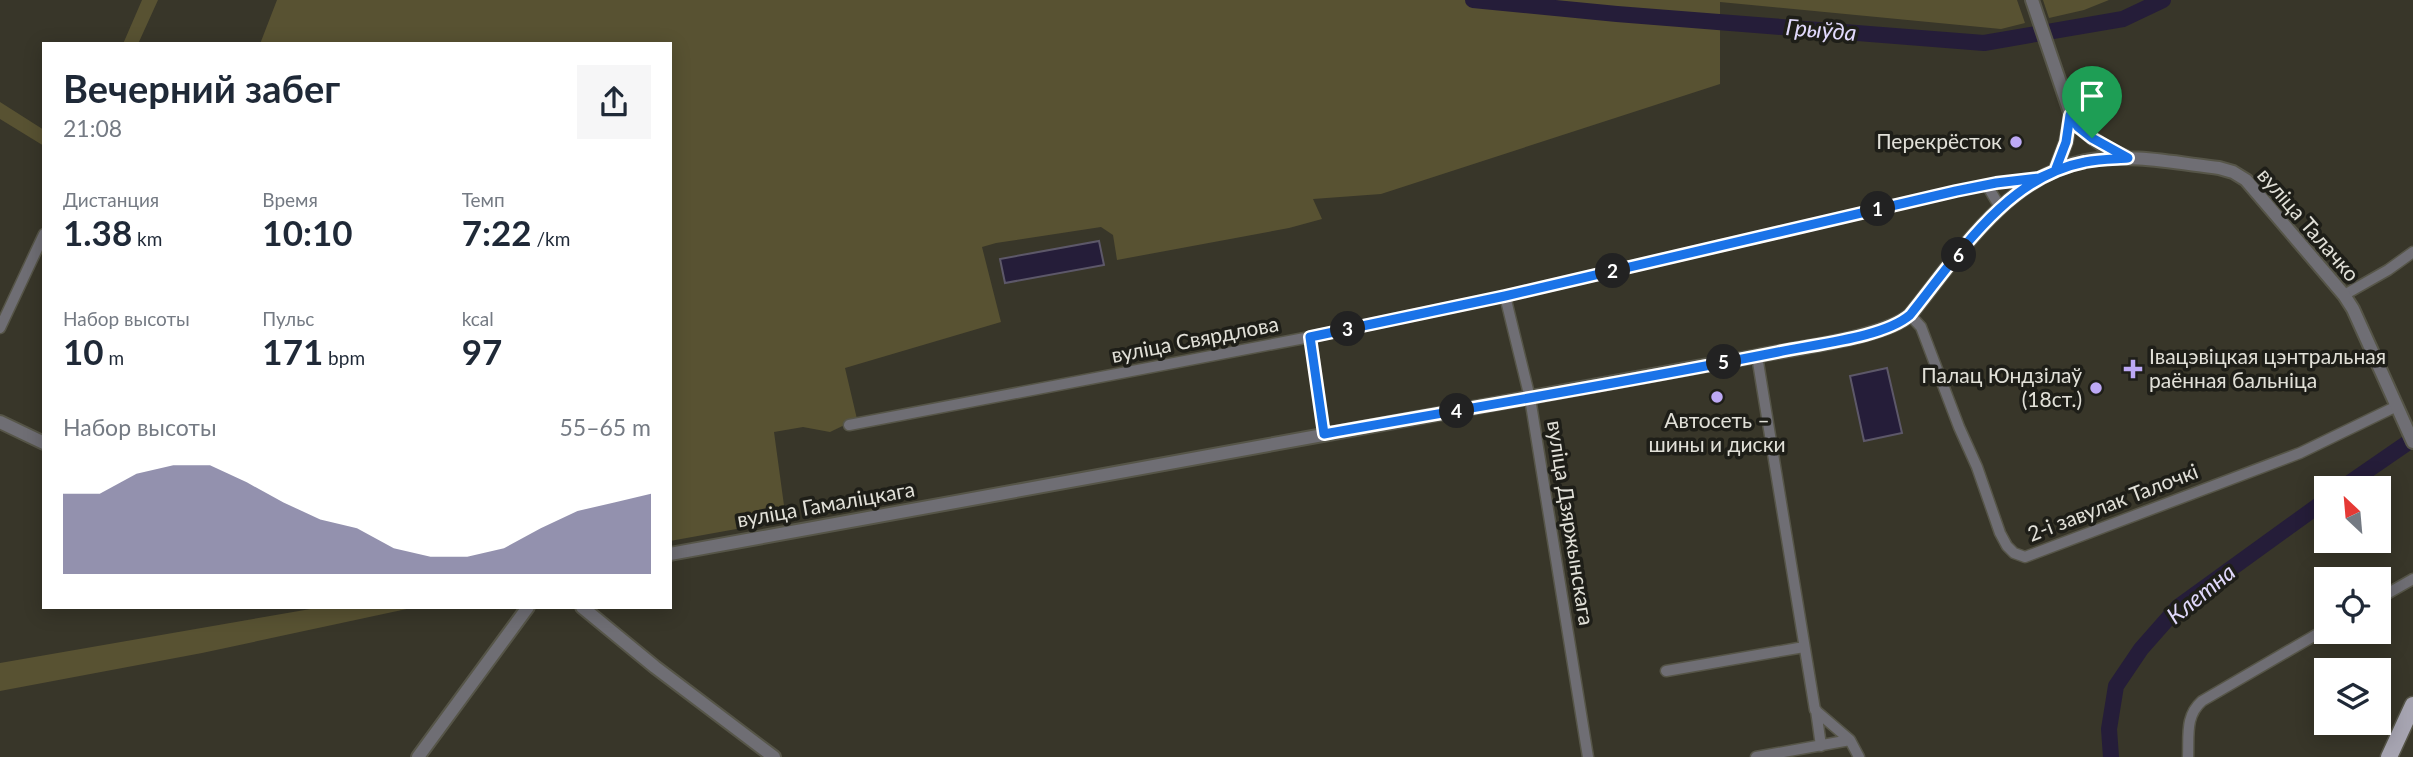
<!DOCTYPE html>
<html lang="ru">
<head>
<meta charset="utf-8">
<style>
	:root { --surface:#fff; --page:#f6f6f7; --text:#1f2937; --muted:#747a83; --accent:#66638c }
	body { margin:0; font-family:Lato,sans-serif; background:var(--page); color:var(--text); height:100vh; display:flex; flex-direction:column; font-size:26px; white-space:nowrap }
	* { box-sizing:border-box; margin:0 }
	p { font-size:23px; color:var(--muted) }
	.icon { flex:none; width:38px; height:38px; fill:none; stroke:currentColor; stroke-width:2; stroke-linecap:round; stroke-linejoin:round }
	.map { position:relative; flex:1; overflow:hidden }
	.side { position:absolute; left:42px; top:42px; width:630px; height:567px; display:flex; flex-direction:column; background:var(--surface); border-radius:0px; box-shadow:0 4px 18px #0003 }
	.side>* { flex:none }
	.needle { width:46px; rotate:334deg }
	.fabs { position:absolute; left:2314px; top:476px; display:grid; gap:14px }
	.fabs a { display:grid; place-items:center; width:77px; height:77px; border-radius:0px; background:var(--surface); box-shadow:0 4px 18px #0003; font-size:35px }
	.pin { position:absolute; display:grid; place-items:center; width:60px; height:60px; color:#fff; margin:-72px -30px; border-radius:50% 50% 50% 0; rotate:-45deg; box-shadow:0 0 7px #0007 }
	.pin .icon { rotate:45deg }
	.km { position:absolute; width:35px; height:35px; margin:-18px; border-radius:50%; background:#222; color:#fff; font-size:19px; line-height:35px; text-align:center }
	.round { display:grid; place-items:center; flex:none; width:74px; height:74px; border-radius:0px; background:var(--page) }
	.headline { display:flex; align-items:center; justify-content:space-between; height:119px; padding:0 21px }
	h1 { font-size:38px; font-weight:700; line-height:52px }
	.metrics { display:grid; grid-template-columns:repeat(3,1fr); gap:10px; height:119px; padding:7px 21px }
	.metrics div { display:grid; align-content:center }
	.metrics b { font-size:35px; font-weight:700 }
	.metrics small { font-size:19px; font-weight:400 }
	.metrics p { font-size:19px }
	.chart { height:196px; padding:14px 21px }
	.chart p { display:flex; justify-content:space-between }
	.chart svg { width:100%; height:126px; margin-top:7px; fill:var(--accent); opacity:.7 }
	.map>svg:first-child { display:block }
	.green { fill:#585232 }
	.water { fill:#251d39; stroke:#5d5869; stroke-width:2 }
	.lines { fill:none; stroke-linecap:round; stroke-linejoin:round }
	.river { stroke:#251d39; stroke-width:16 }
	.minor-casing { stroke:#565548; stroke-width:13 }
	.tertiary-casing { stroke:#565548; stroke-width:16 }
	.primary-casing { stroke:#565548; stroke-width:19 }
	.minor { stroke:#6f6e74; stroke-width:10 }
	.tertiary { stroke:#6f6e74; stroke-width:12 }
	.primary { stroke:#a7a5b2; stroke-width:16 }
	.route-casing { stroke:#fff; stroke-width:14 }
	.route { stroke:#1a73e8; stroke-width:9 }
	.poi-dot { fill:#bda9f5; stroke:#1e1e18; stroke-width:2.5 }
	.labels { text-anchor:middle; stroke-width:7; stroke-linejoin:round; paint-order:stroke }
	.poi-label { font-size:21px; fill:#e1e0d8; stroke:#1e1e18; text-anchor:end }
	.street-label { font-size:21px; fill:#e1e0d8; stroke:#1e1e18 }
	.water-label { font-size:23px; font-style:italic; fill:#e1d9fc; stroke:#1e1e18 }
</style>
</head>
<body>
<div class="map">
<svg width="2413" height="757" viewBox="0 0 2413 757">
	<rect width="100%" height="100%" fill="#383629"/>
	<path class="green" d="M142 0H158L138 44H123Z
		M277 0H2017L2025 23 2001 29 1720 2V84L1381 194 1313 199 1322 219 1289 228 1117 260 1113 235 1101 227 996 243 982 247 1001 322 845 368 857 419 830 432 803 427 774 432 786 520 670 541V44H260Z
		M2043 0H2109L2084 10 2049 18Z
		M0 102 44 130V146L0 119Z
		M322 607H416L202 653 0 691V663Z"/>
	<path class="water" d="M1099 241 1104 265 1005 283 1000 259Z
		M1887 368 1902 433 1864 441 1850 376Z"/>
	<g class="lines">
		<path class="river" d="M1473 0 1617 14 1984 43 2123 19 2163 0
			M2342 488 2413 439
			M2111 757 2109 729 2116 686 2141 649 2178 607 2326 500"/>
		<defs>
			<path id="minor" d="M1987 185 2001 209
				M2344 295 2388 270 2413 252
				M1505 296 1530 398 1588 757
				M1910 315 1921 327 1959 427 1977 467 2000 533 2007 546 2014 553 2025 557 2300 453 2397 406
				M0 328 44 234
				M1310 337 1324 434
				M1757 356 1815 710 1850 740 1859 757
				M849 425 1310 337 1505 296 1956 191 1996 183 2037 179
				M2378 599 2413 579
				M1666 671 1804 647
				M1816 710 1821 746
				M1756 757 1850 740
				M2188 757C2189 735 2185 716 2202 701L2326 629"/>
			<path id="tertiary" d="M2032 0 2071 115C2084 135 2104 148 2126 157
				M2055 171 2066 142 2071 115
				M0 422 44 443
				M670 554 1757 356C1794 348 1884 338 1910 315 1957 257 2006 177 2085 161 2128 153 2176 163 2219 168L2233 172 2246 180 2344 295 2353 309 2413 442
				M582 607 655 667 774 757
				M418 757 528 607"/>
			<path id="primary" d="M2389 757 2413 705"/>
		</defs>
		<use href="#minor" class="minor-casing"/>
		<use href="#tertiary" class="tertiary-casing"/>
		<use href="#primary" class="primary-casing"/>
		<use href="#minor" class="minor"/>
		<use href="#tertiary" class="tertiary"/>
		<use href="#primary" class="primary"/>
	</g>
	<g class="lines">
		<defs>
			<path id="route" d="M2092 138 2078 127 2070 115 2066 142 2055 171 2039 178 1996 183 1956 191 1505 296 1310 337 1324 434C1475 407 1628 382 1778 352 1814 344 1883 338 1910 315 1957 257 2006 177 2085 162 2099 159 2114 159 2128 158L2092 138"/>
		</defs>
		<use href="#route" class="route-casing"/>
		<use href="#route" class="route"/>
	</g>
	<g class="poi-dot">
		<circle cx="2016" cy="142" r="7"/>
		<path d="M2129.5 358.5h7v7h7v7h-7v7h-7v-7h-7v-7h7z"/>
		<circle cx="2096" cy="388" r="7"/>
		<circle cx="1717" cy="397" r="7"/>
	</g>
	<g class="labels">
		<g class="poi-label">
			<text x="2002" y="149">Перекрёсток</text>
			<text x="2149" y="364" text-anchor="start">Івацэвіцкая цэнтральная<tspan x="2149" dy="24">раённая бальніца</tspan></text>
			<text x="2082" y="383">Палац Юндзілаў<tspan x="2082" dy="24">(18ст.)</tspan></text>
			<text x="1717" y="428" text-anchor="middle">Автосеть –<tspan x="1717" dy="24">шины и диски</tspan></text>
		</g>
		<g class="street-label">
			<text transform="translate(2308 225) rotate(49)" y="7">вуліца Талачко</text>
			<text transform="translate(1195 340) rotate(-11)" y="7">вуліца Свярдлова</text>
			<text transform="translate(2113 503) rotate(-21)" y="7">2-і завулак Талочкі</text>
			<text transform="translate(826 505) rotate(-10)" y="7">вуліца Гамаліцкага</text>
			<text transform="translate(1570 523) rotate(81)" y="7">вуліца Дзяржынскага</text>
		</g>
		<g class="water-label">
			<text transform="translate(1821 30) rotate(5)" y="8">Грыўда</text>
			<text transform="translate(2201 594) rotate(-39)" y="8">Клетна</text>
		</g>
	</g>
</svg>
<div class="fabs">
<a><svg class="needle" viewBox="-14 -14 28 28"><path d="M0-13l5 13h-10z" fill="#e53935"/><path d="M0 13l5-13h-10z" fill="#747a83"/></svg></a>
<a><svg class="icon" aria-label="locate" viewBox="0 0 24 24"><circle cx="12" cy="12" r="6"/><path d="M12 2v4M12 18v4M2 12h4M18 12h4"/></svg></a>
<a><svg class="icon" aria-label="layers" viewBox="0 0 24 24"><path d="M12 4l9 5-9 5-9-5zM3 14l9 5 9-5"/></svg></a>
</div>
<div class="pin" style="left:2092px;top:138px;background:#1e9e55"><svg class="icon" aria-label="arrive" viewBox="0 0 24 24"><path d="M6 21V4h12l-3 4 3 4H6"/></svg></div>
<b class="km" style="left:1878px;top:209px">1</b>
<b class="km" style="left:1613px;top:271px">2</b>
<b class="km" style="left:1348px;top:329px">3</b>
<b class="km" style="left:1457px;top:411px">4</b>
<b class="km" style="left:1724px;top:362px">5</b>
<b class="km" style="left:1959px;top:255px">6</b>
<section class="side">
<div class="headline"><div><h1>Вечерний забег</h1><p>21:08</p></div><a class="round"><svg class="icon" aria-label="share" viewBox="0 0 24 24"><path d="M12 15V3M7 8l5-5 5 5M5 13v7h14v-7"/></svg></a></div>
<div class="metrics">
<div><p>Дистанция</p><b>1.38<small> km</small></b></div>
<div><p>Время</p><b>10:10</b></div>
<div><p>Темп</p><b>7:22<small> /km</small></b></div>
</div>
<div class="metrics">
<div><p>Набор высоты</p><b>10<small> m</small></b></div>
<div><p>Пульс</p><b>171<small> bpm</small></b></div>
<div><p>kcal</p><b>97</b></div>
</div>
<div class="chart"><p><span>Набор высоты</span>55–65 m</p>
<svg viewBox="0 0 160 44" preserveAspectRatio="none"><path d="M0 44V16L10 16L20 9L30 6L40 6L50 12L60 19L70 25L80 28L90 35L100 38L110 38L120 35L130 28L140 22L150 19L160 16V44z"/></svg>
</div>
</section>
</div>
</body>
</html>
